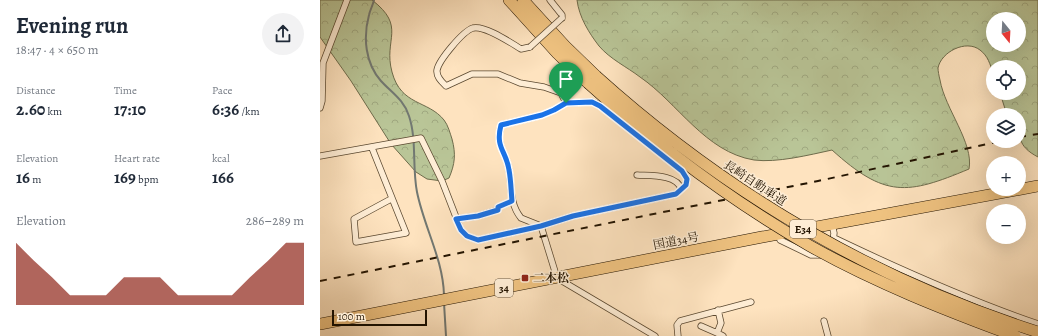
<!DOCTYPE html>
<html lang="en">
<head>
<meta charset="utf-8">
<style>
	:root { --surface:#fff; --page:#f2f2f3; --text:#1f2937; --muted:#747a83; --accent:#8f2418 }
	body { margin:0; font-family:Alegreya,"Noto Serif JP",serif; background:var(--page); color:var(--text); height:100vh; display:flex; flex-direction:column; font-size:15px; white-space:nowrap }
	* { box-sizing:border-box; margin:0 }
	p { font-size:13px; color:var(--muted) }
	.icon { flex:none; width:22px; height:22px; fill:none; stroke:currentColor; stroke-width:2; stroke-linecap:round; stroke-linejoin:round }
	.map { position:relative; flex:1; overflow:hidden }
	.panel { display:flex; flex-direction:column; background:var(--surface); width:320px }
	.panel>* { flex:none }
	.needle { width:26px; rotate:162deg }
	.tools { position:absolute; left:666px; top:12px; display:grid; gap:8px }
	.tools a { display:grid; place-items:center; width:40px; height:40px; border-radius:50%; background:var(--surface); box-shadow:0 4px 16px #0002; font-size:20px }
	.scale { position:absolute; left:12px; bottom:10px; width:95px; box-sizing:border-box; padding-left:4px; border:2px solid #231401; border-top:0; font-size:11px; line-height:14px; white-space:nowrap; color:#231401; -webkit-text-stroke:3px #feedd5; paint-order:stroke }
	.pin { position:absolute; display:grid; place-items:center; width:34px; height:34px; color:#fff; margin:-41px -17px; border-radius:50% 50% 50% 0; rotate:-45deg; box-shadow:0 0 4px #0007 }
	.pin .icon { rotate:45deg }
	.round { display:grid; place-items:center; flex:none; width:42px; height:42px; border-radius:21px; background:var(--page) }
	.head { display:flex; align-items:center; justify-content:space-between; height:68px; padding:0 16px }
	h1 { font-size:22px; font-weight:600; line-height:30px }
	.metrics { display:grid; grid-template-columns:repeat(3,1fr); gap:6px; height:68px; padding:4px 16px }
	.metrics div { display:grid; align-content:center }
	.metrics b { font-size:17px; font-weight:600 }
	.metrics small { font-size:11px; font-weight:400 }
	.metrics p { font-size:11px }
	.chart { height:112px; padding:8px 16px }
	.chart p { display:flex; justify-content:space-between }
	.chart svg { width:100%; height:72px; margin-top:4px; fill:var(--accent); opacity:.7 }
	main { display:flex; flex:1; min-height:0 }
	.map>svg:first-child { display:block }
	.forest { fill:url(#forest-crowns); stroke:#6e6c4c; fill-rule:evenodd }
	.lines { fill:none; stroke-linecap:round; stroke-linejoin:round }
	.stream { stroke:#727872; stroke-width:2 }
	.street-casing { stroke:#5a4830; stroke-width:7 }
	.highway-casing { stroke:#231401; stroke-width:12 }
	.street { stroke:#feedd5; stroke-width:5.5 }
	.highway { stroke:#efc280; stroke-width:11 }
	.rail { stroke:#231401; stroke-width:2; stroke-dasharray:7 7; stroke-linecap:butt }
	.street-bridge-casing { stroke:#5a4830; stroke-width:7; stroke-linecap:butt }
	.highway-bridge-casing { stroke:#231401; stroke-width:12; stroke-linecap:butt }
	.street-bridge { stroke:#feedd5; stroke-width:5.5 }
	.highway-bridge { stroke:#efc280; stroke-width:11 }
	.route-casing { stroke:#fff; stroke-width:8 }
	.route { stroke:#1a73e8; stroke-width:5 }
	.poi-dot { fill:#8f2418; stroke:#feedd5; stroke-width:1.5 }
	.labels { text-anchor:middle; stroke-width:3; stroke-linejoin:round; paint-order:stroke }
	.shield { fill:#feedd5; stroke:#655541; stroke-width:1 }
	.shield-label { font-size:11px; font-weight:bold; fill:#231401 }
	.street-label { font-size:12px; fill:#231401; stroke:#feedd5 }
	.poi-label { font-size:12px; font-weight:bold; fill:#231401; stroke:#feedd5; text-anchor:start }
</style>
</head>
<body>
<main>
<section class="panel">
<div class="head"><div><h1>Evening run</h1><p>18:47 · 4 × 650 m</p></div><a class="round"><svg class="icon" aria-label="share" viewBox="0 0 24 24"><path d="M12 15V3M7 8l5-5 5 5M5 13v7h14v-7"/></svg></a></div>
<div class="metrics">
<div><p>Distance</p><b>2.60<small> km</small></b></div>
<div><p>Time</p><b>17:10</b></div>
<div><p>Pace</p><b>6:36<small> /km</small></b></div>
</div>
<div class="metrics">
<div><p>Elevation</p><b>16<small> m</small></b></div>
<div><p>Heart rate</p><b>169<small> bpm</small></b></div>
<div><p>kcal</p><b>166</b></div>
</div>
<div class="chart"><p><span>Elevation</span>286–289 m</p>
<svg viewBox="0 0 160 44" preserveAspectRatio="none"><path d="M0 44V6L10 17L20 27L30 38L40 38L50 38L60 27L70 27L80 27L90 38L100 38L110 38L120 38L130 27L140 17L150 6L160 6V44z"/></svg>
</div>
</section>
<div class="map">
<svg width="718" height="336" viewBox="0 0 718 336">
	<defs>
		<pattern id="forest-crowns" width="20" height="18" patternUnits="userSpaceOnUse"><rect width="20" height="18" fill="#b9c597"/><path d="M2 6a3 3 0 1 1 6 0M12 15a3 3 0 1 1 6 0" fill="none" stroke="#9fa880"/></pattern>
	</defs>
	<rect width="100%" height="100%" fill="#fee3bf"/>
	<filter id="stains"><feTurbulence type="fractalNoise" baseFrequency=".005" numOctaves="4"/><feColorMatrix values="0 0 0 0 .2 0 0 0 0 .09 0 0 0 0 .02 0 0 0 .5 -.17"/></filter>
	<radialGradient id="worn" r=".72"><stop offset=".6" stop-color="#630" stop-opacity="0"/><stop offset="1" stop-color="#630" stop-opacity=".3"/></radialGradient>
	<path class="forest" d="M0 0H52C87 27 63 39 72 72 81 106 108 100 124 120 128 125 130 133 132 139 136 154 135 164 129 178L122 181 107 179 96 172 71 144 31 81 0 37Z
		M257 0H718V157C697 146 699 136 699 115H687L680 93H699V67H673V73C670 64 668 56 660 50 646 39 621 52 618 68 618 71 619 76 620 80 625 109 654 143 649 169 587 195 565 198 512 150 489 155 457 163 434 160 385 152 358 103 320 77 307 67 290 59 279 46 269 33 259 17 257 0ZM673 19H699V45H673Z"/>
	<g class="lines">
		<path class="stream" d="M54 0C53 5 50 10 49 15 43 37 45 63 61 81 72 93 84 100 89 116 97 140 92 167 97 192 104 227 123 259 124 295
			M124 303 126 336"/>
		<defs>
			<path id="street" d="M230 0 242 15V18
				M210 47 201 49C191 43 165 25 153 28 143 31 119 60 117 70 116 77 122 82 126 86L152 74H178L200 83 224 87 241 93 246 103 234 110 222 115 181 125C175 148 186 150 189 170 192 187 189 203 201 218L221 226 237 278 335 336
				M246 103 272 102 280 105 362 171 367 179 366 185 361 189
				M0 108 2 101 3 63 27 0
				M52 148 86 233 36 242 34 219 71 199
				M0 156 101 138 122 181 141 230 147 236 158 240 221 226 253 216 356 194 361 189C357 174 329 176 317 175
				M136 219 158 216 177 210 178 207 192 201
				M512 225 514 233 513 241
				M459 234 460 240 491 255H502
				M514 238C581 270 648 300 718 324
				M504 321 508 336
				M381 326 397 333 401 323 398 310
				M397 333 403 336
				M358 336 357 325 360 321 431 302"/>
			<path id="highway" d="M189 0 237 53 268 83
				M203 0 245 46 276 76
				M0 324 442 237 718 186"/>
		</defs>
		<use href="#street" class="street-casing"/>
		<use href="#highway" class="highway-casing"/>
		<use href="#street" class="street"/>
		<use href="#highway" class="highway"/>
		<path class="rail" d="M699 137 718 134
			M0 281 498 181 681 141"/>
		<defs>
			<path id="street-bridge" d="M210 47 242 18"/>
			<path id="highway-bridge" d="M276 76C406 193 551 279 718 332
				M268 83C337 145 410 200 490 246 556 283 625 310 695 336"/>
		</defs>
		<use href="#street-bridge" class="street-bridge-casing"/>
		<use href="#highway-bridge" class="highway-bridge-casing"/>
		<use href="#street-bridge" class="street-bridge"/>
		<use href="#highway-bridge" class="highway-bridge"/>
	</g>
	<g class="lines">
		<defs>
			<path id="route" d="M272 102 280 106 362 171 367 179 366 185 356 194 253 216 221 226 158 240 147 236 141 230 136 219 158 216 178 210V207L192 201C191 191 191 180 189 170 186 150 175 148 181 125L222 115 234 110 246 103Z"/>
		</defs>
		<use href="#route" class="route-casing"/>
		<use href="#route" class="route"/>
	</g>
	<rect class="poi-dot" x="201" y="274" width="8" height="8" rx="2"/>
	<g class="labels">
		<g class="shield">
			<rect x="470" y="220" width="26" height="18" rx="3"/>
			<rect x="175" y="279" width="18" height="18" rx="3"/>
		</g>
		<g class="shield-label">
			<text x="483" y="233">E34</text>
			<text x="184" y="292">34</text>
		</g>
		<g class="street-label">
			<text transform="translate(435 183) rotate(33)" y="4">長崎自動車道</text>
			<text transform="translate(356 241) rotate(-11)" y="4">国道34号</text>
		</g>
		<g class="poi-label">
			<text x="213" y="282">二本松</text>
		</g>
	</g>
	<rect width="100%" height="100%" filter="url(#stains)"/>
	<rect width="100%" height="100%" fill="url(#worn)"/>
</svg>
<div class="tools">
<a><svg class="needle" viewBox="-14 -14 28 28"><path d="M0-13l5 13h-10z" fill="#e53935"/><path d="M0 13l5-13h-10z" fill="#747a83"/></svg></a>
<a><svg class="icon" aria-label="locate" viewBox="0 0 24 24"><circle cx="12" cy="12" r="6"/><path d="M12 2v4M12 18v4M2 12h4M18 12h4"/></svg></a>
<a><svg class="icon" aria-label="layers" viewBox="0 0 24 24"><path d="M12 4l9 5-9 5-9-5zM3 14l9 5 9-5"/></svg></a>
<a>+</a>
<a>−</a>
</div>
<div class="scale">100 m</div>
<div class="pin" style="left:246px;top:103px;background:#1e9e55"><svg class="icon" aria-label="arrive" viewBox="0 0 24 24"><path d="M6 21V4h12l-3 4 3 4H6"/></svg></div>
</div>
</main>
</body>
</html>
